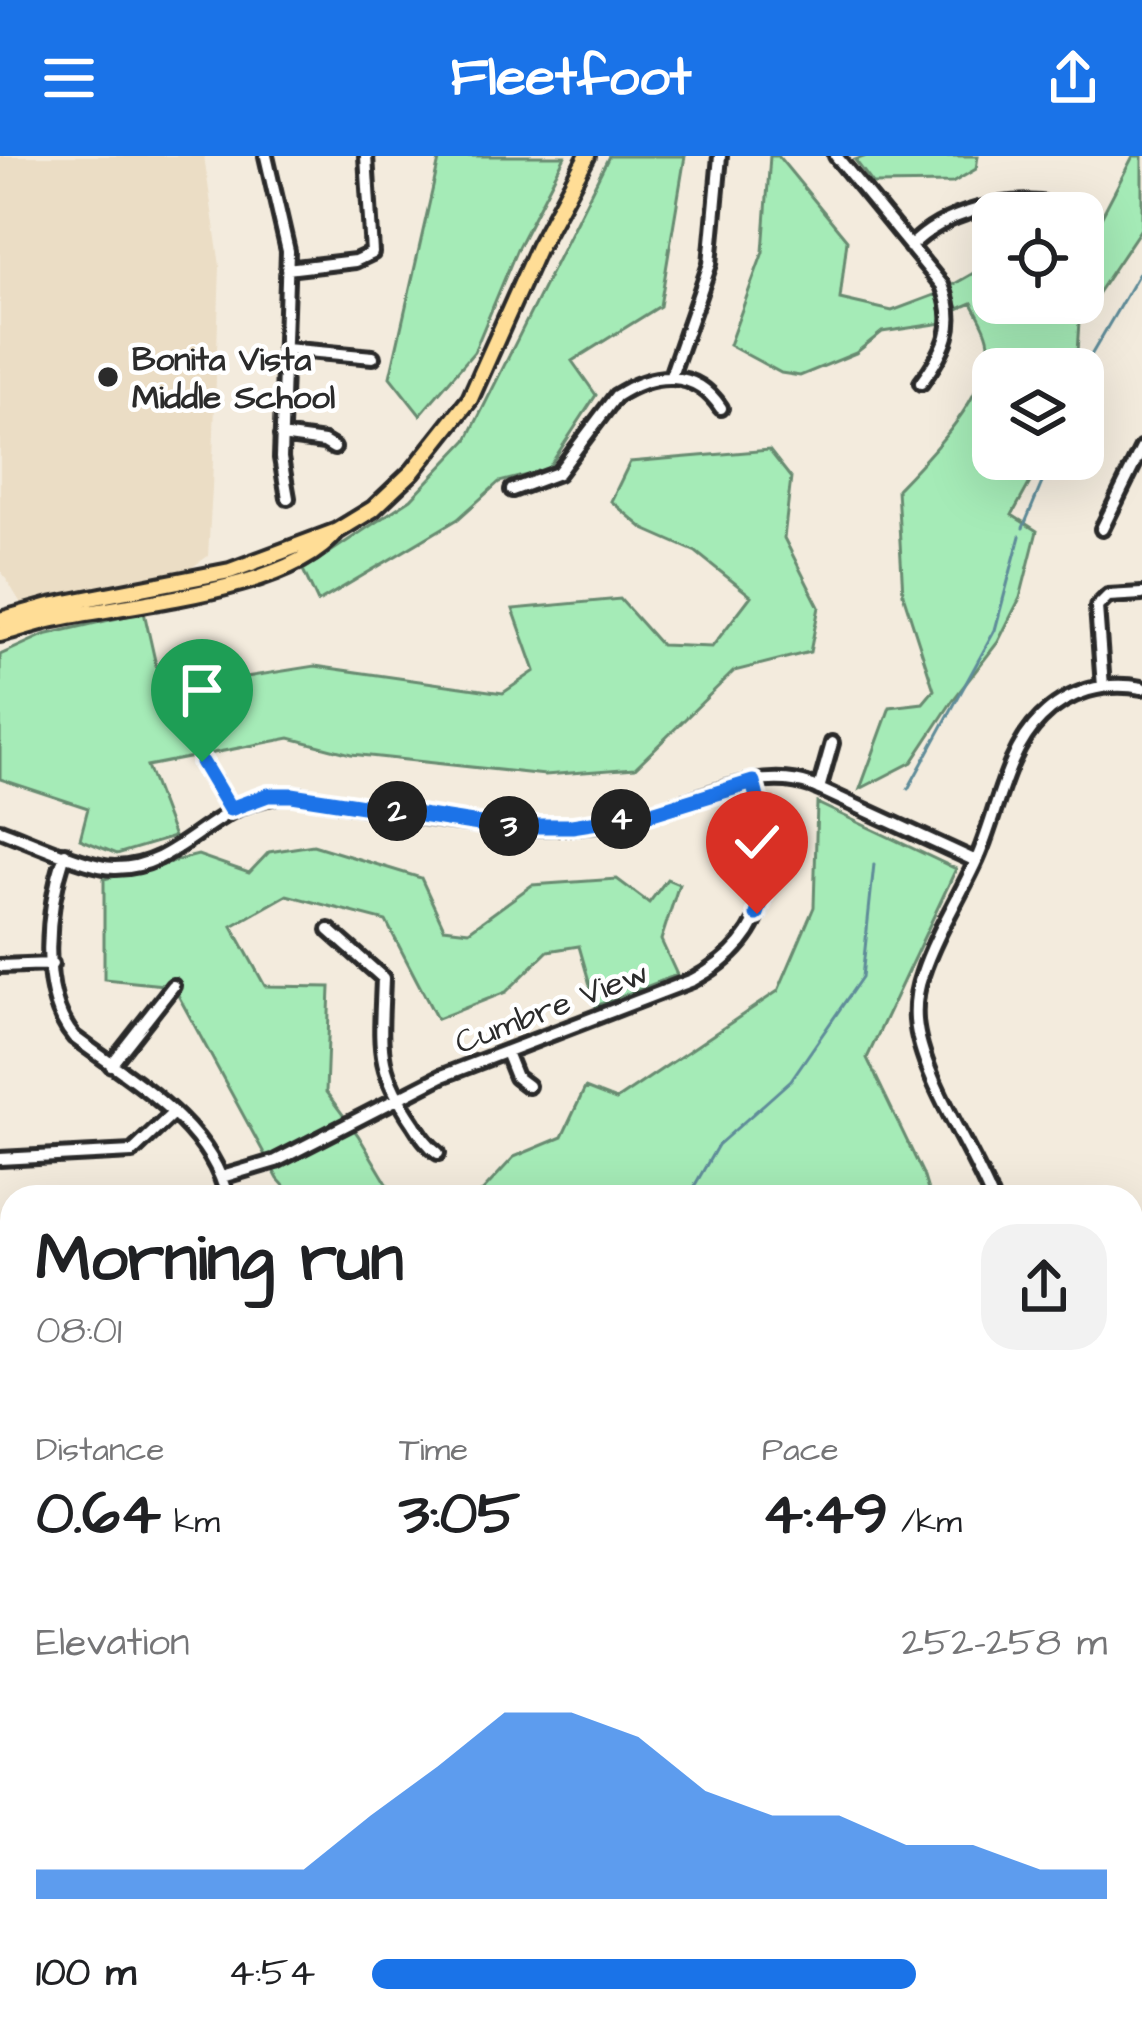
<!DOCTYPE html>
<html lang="en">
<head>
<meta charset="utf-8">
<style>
	:root { --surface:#fff; --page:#f2f2f2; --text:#202124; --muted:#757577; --accent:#1a73e8 }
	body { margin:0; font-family:"Architects Daughter",sans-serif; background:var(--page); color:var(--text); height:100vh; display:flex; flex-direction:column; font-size:45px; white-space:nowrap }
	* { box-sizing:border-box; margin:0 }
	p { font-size:39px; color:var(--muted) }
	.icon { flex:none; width:66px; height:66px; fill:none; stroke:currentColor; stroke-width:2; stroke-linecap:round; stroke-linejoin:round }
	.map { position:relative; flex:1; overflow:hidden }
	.details { position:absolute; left:0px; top:1029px; width:1143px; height:861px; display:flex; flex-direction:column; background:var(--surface); border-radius:36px 36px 0 0; box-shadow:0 12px 48px #0002 }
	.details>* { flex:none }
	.fabs { position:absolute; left:972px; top:36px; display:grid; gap:24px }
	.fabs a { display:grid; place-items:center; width:132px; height:132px; border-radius:24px; background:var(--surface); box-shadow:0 12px 48px #0002; font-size:60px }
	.pin { position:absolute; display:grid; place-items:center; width:102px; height:102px; color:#fff; margin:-123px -51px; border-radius:50% 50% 50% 0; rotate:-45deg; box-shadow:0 0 12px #0007 }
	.pin .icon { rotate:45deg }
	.km { position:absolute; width:60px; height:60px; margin:-30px; border-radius:50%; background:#222; color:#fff; font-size:33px; line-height:60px; text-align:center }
	.round { display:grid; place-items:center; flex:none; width:126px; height:126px; border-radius:36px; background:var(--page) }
	.overview { display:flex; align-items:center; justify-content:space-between; height:204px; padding:0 36px }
	h1 { font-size:66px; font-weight:800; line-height:90px }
	.stats { display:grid; grid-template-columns:repeat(3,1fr); gap:18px; height:204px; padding:12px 36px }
	.stats div { display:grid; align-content:center }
	.stats b { font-size:60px; font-weight:800 }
	.stats small { font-size:33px; font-weight:400 }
	.stats p { font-size:33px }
	.chart { height:336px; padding:24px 36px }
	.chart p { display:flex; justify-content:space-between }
	.chart svg { width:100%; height:216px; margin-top:12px; fill:var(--accent); opacity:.7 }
	ul { padding:0 36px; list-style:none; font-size:39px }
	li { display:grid; grid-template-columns:192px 144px 1fr; align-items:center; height:90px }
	li i { height:30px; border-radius:15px; background:var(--accent) }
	header { display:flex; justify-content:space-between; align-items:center; height:156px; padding:0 36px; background:var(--accent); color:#fff; font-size:54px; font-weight:800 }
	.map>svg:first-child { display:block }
	.built { fill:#ebddc5 }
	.green { fill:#a5ebb7; stroke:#688b71; stroke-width:3 }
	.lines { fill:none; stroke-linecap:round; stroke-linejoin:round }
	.stream { stroke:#5f8c99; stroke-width:3 }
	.minor-casing { stroke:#2b2b2b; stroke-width:20 }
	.major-casing { stroke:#2b2b2b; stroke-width:22 }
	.minor { stroke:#fff; stroke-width:10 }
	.major { stroke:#ffdd96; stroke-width:14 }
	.route-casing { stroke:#fff; stroke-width:24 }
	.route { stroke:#1a73e8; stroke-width:15 }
	.poi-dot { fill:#2b2b2b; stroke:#fff; stroke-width:4.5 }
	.labels { text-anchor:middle; stroke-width:9; stroke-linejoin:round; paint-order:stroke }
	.poi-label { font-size:33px; font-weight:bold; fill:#2b2b2b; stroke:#fff; text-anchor:start }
	.street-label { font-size:33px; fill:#2b2b2b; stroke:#fff }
</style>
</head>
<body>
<header><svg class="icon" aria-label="menu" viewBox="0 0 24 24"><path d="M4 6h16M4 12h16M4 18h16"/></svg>Fleetfoot<svg class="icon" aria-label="share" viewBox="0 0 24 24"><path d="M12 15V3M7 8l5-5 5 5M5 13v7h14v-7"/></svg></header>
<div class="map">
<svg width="1142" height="1888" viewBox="0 0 1142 1888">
	<rect width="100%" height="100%" fill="#f3ebdd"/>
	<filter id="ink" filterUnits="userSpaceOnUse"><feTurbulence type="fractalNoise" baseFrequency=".00833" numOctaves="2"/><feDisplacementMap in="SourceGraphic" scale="24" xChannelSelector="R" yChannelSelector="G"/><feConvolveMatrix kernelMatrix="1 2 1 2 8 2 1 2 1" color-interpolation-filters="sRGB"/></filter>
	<g filter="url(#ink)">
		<path class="built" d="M0 0H204L220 110 212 332 208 400 181 419 22 449 0 413Z"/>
		<path class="green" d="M440 0H565L517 93 474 196 420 259 390 221Z
			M609 0H685L660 150 572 205 596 239 547 314 499 326 458 363 318 446 303 414 411 343 467 284Z
			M770 0H778L847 84 840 143 892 155 937 138 943 167 882 176 856 197 800 220 781 217 729 189 763 96Z
			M866 0H978L976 13 952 27 873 28 855 4Z
			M1133 0H1142V71L1079 165 1076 213H993V303H1043L1012 359 1037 375 1020 442 998 486 953 544 912 606 860 633 890 551 923 547 934 534 903 438 897 333C932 297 984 245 989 191 990 178 978 159 972 147L958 153 951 130 991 107 993 147H1036L1050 159 1056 147H1083V96Z
			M769 294 791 322 784 382 819 451 810 496 734 515 635 612 545 619 351 598 290 582 147 610 174 681 117 698 80 683 88 652 0 623V499L44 479 144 456 158 518 215 526 315 510 503 537 535 515 513 453 620 443 661 489 712 491 751 440 696 396 644 373 611 345 630 306Z
			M817 647 956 713 867 902 923 1018 930 1041H477L514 1001 562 981 585 932 616 944 778 835 814 751Z
			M313 689 421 722 444 772 469 775 532 729 617 723 649 747 667 723 679 728 661 784 677 819 596 850 579 790 548 795 506 836 437 863 386 765 287 739 232 770 265 830 330 831 326 936 358 979 395 1041H294L278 1023 173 830 104 823V723L198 699 249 717 269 696Z
			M12 1402V1779L0 1797V1422Z"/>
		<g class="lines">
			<path class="stream" d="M1083 213 1142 112
				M1023 372 1052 303
				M908 633 995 474 1020 380
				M688 1041 718 989 791 924 862 821 874 708
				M0 1513 12 1504"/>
			<defs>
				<path id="minor" d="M266 0 288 95 281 302 288 342
					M836 0 942 129C959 169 945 194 921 227
					M910 91C943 56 1008 40 1054 49
					M287 113 355 105 372 97 366 0
					M285 193 373 201
					M671 220 710 108 720 0
					M281 280 324 286 334 292
					M512 334 558 317 616 240C653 216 695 212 721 252
					M1102 373 1142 292
					M1103 531 1097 451 1108 440 1142 438
					M202 606 230 653
					M819 633 832 587
					M0 674C28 684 88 712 115 712 185 712 212 640 293 639 409 657 534 691 651 657 702 643 760 610 813 630L976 705
					M65 697C48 749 37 836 74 881 130 923 211 968 227 1041
					M329 774 383 822C381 889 374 910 414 968 421 979 427 989 438 997
					M0 810 52 808
					M506 896 516 921 528 930
					M111 909 173 830
					M0 1003 132 996 172 958
					M222 1021 276 1005 442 920 693 824C780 778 774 710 753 627
					M991 1041C970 990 920 917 916 864 915 849 917 833 922 819 935 779 960 741 977 703 997 658 1005 597 1041 562 1068 535 1105 525 1142 532
					M0 1167 12 1180
					M0 1308 12 1289
					M1131 1480 1142 1475
					M1131 1589 1142 1611
					M1131 1739 1142 1743
					M1131 1800 1142 1772
					M644 1878 653 1888
					M27 1888 28 1878
					M148 1888 150 1878
					M351 1888 357 1878
					M498 1888 502 1878
					M1097 1888 1100 1878"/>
				<path id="major" d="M0 464 50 450 230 415 337 375 373 353 413 315 470 243 538 91 587 0
					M0 478C18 473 36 467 54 463 129 447 290 436 337 375
					M1131 1603 1142 1599
					M828 1888 838 1878"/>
			</defs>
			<use href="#minor" class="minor-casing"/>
			<use href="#major" class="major-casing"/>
			<use href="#minor" class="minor"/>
			<use href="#major" class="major"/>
		</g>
	</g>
	<g class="lines" filter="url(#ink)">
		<defs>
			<path id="route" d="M202 606 230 653 268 639H292L492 670H572L649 658 753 626C765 673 776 712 757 758"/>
		</defs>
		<use href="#route" class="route-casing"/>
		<use href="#route" class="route"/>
	</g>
	<circle class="poi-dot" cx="108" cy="221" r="12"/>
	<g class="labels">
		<g class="poi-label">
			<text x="132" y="214">Bonita Vista<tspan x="132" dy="38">Middle School</tspan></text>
		</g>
		<g class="street-label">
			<text transform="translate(551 850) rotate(-21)" y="12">Cumbre View</text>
		</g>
	</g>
</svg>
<div class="fabs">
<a><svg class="icon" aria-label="locate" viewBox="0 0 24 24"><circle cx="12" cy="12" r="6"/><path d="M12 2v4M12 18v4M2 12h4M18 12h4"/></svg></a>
<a><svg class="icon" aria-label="layers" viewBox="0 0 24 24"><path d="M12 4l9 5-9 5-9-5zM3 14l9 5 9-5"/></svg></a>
</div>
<div class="pin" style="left:202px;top:606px;background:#1e9e55"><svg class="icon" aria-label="arrive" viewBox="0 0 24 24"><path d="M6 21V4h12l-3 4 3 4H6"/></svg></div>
<div class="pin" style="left:757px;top:758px;background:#d93025"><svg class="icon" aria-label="check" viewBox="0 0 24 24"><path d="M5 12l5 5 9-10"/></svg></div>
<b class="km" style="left:397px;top:655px">2</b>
<b class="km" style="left:509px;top:670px">3</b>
<b class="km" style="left:621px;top:663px">4</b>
<section class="details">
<div class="overview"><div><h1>Morning run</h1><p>08:01</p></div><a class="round"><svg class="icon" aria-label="share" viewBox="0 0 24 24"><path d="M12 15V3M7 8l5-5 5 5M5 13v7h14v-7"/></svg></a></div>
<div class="stats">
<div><p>Distance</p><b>0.64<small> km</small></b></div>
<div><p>Time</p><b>3:05</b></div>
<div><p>Pace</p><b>4:49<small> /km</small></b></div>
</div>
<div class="chart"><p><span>Elevation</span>252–258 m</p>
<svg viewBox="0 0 160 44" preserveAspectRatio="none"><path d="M0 44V38L10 38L20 38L30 38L40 38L50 27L60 17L70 6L80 6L90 11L100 22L110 27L120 27L130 33L140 33L150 38L160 38V44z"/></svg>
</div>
<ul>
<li><b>100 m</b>4:54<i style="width:74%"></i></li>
</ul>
</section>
</div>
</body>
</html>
